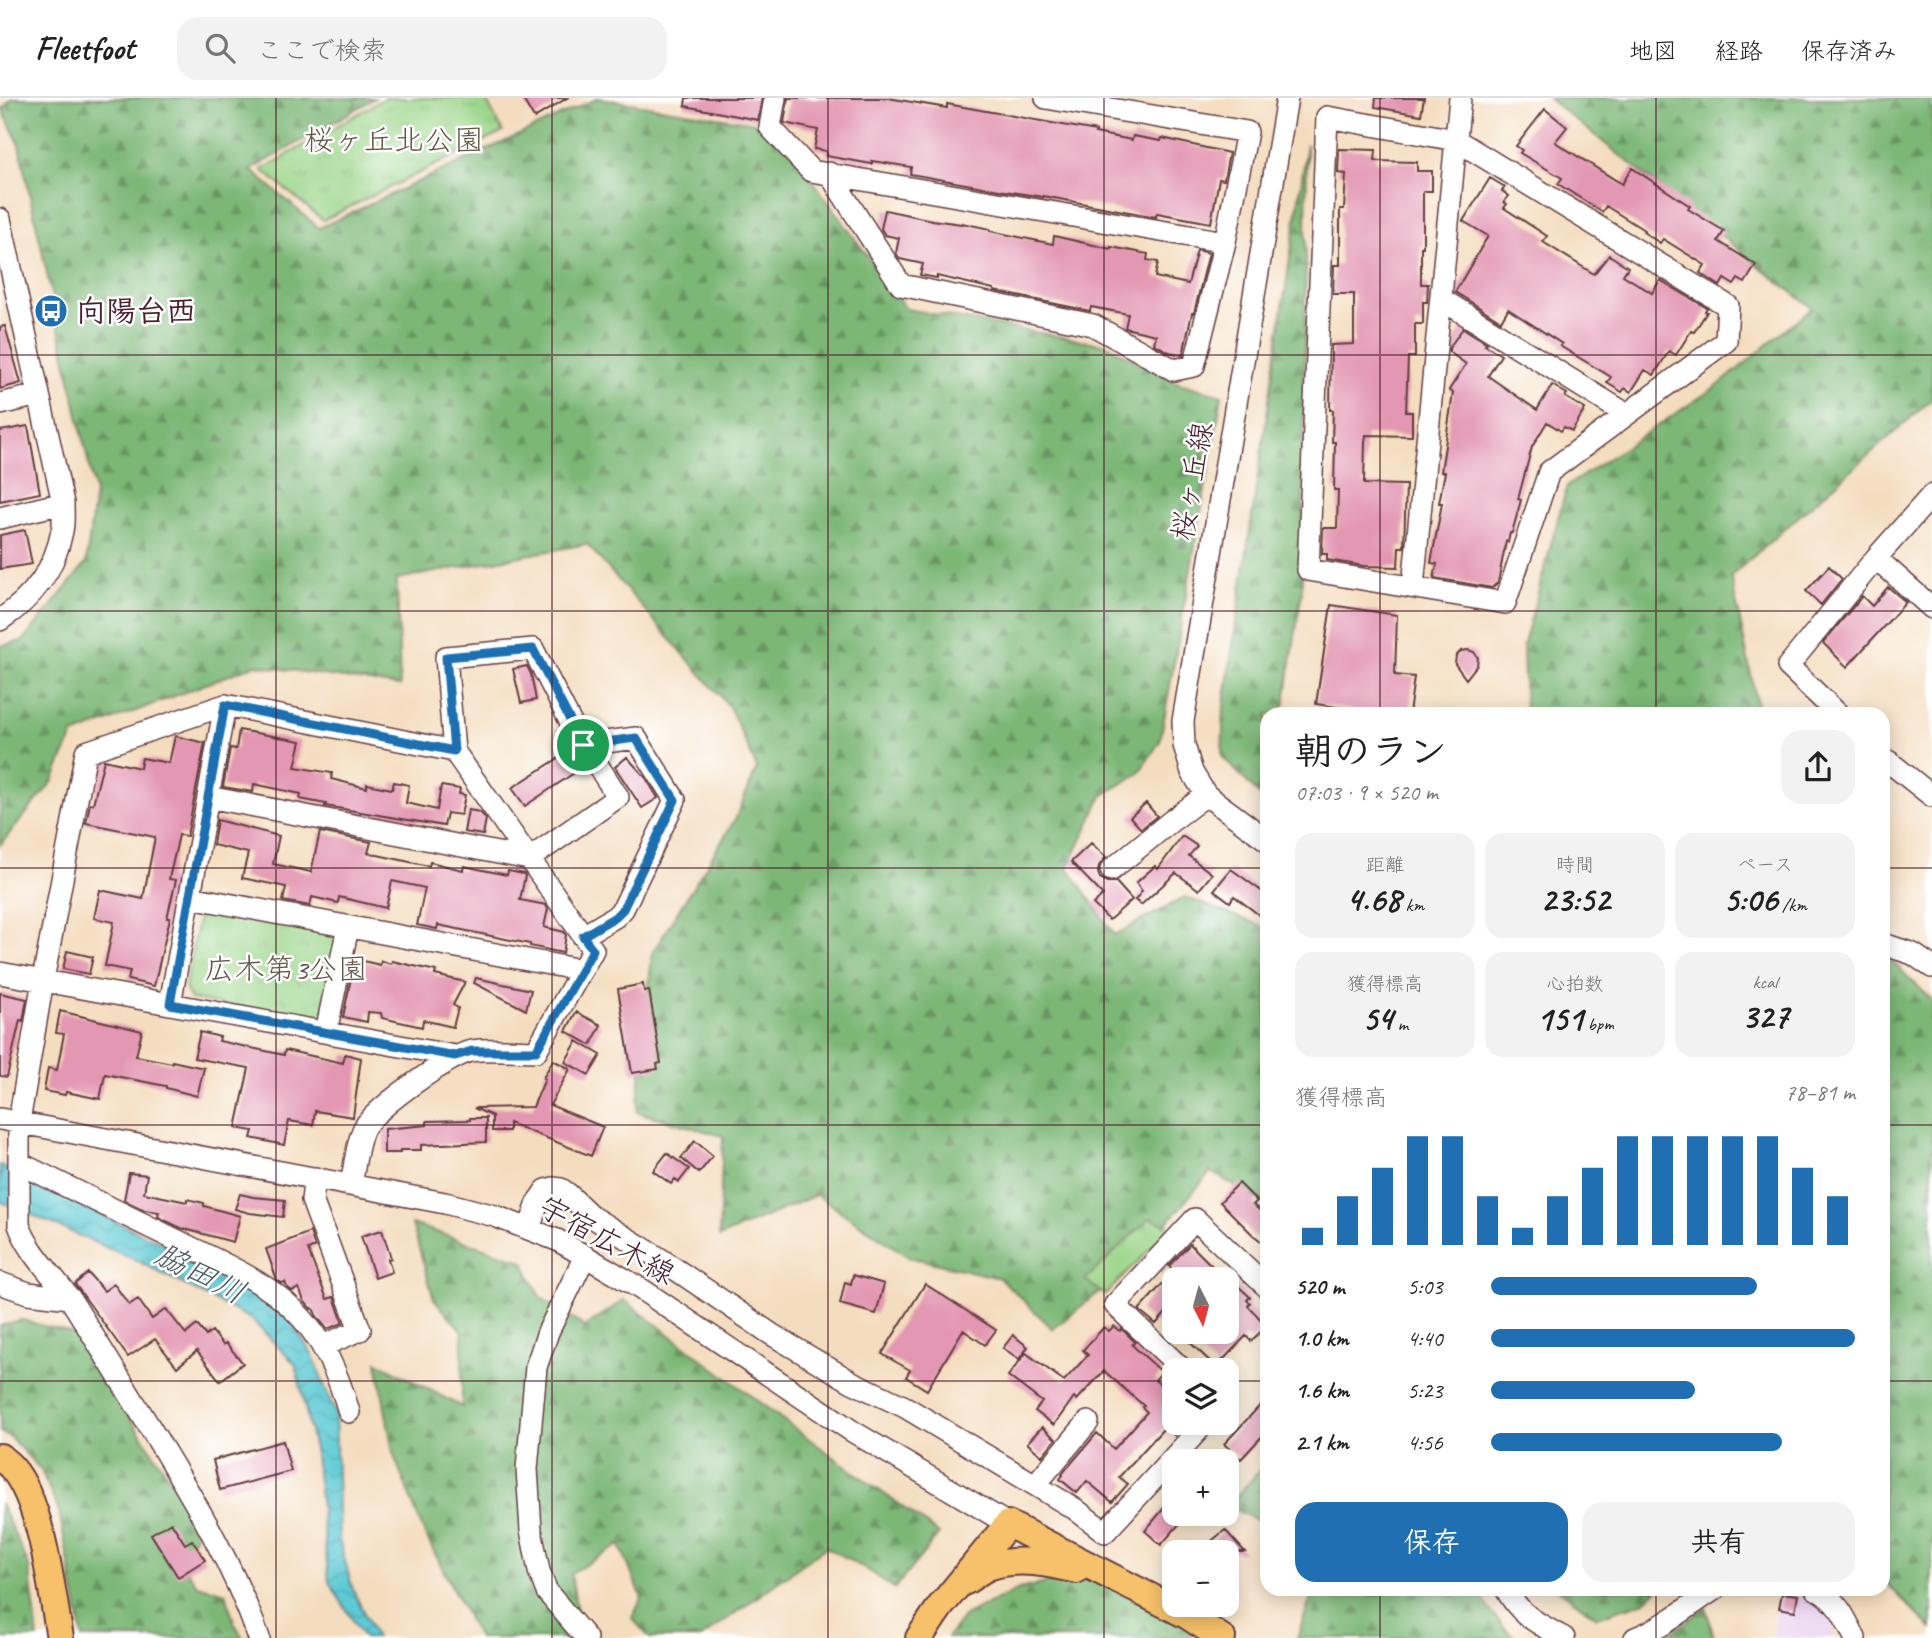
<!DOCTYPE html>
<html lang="ja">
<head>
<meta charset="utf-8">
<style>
	:root { --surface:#fff; --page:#f2f2f2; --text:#222; --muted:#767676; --line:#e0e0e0; --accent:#1f6fb2 }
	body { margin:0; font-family:Caveat,"Klee One",sans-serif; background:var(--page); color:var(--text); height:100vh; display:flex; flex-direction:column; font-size:26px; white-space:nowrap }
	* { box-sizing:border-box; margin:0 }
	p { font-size:23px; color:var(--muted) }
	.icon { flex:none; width:38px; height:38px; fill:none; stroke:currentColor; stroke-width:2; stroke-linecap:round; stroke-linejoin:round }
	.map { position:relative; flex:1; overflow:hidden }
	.panel { position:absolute; left:1260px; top:609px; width:630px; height:889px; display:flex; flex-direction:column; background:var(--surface); border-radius:21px; box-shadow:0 4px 18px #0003 }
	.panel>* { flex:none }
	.needle { width:46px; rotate:174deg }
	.tools { position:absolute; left:1162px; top:1169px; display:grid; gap:14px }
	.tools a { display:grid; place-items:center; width:77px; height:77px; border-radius:14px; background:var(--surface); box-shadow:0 4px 18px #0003; font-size:35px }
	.pin { position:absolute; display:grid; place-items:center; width:60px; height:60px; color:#fff; margin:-30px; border:4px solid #fff; border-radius:50%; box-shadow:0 2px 7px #0007 }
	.round { display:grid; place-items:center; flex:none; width:74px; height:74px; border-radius:21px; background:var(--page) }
	.overview { display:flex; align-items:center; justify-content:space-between; height:119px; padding:0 35px }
	h1 { font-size:38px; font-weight:700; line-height:52px }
	.stats { display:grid; grid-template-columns:repeat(3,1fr); gap:10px; height:119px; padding:7px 35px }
	.stats div { display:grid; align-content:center; border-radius:18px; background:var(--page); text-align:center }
	.stats b { font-size:35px; font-weight:700 }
	.stats small { font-size:19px; font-weight:400 }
	.stats p { font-size:19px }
	.chart { height:196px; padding:14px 35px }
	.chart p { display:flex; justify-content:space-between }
	.chart svg { width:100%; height:126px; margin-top:7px; stroke:var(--accent); stroke-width:6 }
	.primary-button { display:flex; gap:14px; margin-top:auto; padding:14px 35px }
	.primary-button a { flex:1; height:80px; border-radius:21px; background:var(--accent); color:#fff; font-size:28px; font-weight:700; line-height:80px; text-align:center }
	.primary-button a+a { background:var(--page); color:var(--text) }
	ul { padding:0 35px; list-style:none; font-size:23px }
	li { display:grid; grid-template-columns:112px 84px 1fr; align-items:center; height:52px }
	li i { height:18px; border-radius:9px; background:var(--accent) }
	header { display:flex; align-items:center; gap:42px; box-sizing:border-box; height:98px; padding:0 35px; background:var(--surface); border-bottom:2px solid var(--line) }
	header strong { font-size:33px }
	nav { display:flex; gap:38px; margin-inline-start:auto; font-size:24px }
	.search { width:490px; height:63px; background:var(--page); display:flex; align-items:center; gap:18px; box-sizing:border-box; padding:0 24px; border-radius:21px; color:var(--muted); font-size:26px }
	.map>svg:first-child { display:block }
	.built { fill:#e8d2ee }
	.forest { fill:url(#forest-firs); stroke:#636b50; stroke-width:2 }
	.park { fill:url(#park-tufts); stroke:#727a5a; stroke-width:2 }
	.water { fill:url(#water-waves); stroke:#547480; stroke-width:2 }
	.building { fill:#e397b2 }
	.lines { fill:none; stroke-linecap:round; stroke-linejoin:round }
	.minor-casing { stroke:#643c41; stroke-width:24 }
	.major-casing { stroke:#643c41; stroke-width:30 }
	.minor { stroke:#fff; stroke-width:21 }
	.major { stroke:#f6c16b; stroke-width:26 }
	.route-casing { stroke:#fff; stroke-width:14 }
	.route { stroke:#1f6fb2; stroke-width:9 }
	.grid { fill:none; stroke:#4a1f2b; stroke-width:2; stroke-opacity:0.55 }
	.labels { text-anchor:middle; stroke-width:5; stroke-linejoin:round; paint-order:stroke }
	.park-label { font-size:30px; fill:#625648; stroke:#fff }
	.poi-label { font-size:30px; font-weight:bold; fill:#4a1f2b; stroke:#fff; text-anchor:start }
	.street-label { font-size:30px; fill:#4a1f2b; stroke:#fff }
	.water-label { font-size:32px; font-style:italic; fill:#515b66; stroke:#fff }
</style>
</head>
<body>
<header>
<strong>Fleetfoot</strong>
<div class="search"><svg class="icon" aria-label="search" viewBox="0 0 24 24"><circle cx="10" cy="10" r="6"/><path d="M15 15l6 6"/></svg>ここで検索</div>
<nav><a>地図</a><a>経路</a><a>保存済み</a></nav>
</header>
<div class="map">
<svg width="1932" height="1540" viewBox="0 0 1932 1540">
	<defs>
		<pattern id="forest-firs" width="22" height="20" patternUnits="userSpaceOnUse" patternTransform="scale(1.75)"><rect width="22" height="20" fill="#7cb776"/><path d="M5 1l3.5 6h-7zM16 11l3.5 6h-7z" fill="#689461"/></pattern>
		<pattern id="park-tufts" width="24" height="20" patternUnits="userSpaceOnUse" patternTransform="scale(1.75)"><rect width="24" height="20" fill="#9bd68a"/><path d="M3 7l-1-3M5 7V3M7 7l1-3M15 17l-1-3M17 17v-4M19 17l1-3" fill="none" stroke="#87b777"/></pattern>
		<pattern id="water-waves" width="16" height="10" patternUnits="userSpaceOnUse" patternTransform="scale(1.75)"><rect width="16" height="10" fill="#5dcad4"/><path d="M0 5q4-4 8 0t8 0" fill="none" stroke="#52adb6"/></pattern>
	</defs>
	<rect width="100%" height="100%" fill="#fff"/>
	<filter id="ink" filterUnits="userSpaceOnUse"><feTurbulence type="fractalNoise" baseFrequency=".0143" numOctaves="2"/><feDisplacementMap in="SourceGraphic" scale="14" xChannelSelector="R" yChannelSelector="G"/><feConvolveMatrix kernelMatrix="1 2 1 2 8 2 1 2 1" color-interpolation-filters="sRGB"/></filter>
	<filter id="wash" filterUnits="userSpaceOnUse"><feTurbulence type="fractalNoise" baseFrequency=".00686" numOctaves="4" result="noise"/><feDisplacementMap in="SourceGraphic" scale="28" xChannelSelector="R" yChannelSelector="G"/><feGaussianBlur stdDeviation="1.57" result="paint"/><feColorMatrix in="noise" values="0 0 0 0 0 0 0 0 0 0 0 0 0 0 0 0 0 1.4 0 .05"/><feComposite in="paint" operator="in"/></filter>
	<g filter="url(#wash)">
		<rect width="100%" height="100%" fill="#f4ddbf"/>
		<path class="built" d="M1779 1491 1799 1494 1817 1504 1831 1522 1834 1540H1772Z"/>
		<path class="forest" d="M12 0H375L251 72 319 130 598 0 773 28 906 211 1107 247 1175 284 1222 297 1160 643 1139 675 1102 698 1068 770 1115 837 1185 799 1267 830V1106L1210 1074 1127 1172 1053 1231 1000 1180 909 1159 816 1097 719 1139 723 1038 637 1014 652 855 736 720 757 670 729 608 587 446 397 481 400 588 255 567 73 637 53 683 0 747V548L23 543 86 465 95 395 18 43 2 11Z
			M1548 0H1932V301L1731 478 1759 616H1525L1523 549 1567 388 1720 286 1812 210Z
			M1307 46 1302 493 1283 616H1267V705L1222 658 1224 607Z
			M1883 855 1932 902V1531L1883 1482Z
			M412 1126 523 1163 540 1199 585 1229 624 1202 779 1319 939 1436 894 1491 874 1476 826 1449 701 1540H650L632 1520 642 1500 620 1447 571 1475 581 1540H478L423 1432 393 1355 377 1264 462 1309V1233L434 1201Z
			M21 1222 83 1238 99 1273 187 1406 199 1428 182 1465 197 1487 226 1495 234 1524 243 1540H83L59 1413 41 1372 9 1338 0 1334V1228Z
			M1267 1365V1427L1227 1408Z
			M0 1405 29 1468 38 1540H0Z
			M1081 1478 1128 1491 1192 1534 1188 1540H947L964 1518 1019 1491Z
			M1314 1491H1478C1484 1506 1503 1532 1517 1540H1297Z
			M1558 1491H1658L1645 1503 1597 1519Z
			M1706 1509 1714 1540H1663L1669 1537Z"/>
		<path class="park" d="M385 0H485L503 34 323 122 262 72Z
			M209 811 333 833 340 845 325 919 316 924 191 901 185 890 199 817Z
			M1150 1120 1171 1130 1105 1197 1085 1182Z"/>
		<path class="water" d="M0 1067 44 1091 233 1177 289 1221 312 1256 335 1315 339 1442 353 1492 376 1540H364L329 1484 315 1356 296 1267 251 1221 140 1164 0 1103Z"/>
		<g id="blocks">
			<path class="building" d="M522 0H567L534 20Z
				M686 0H762L758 22 685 8Z
				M788 0H888L947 10V6L1096 33 1095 35 1132 42 1133 38 1161 43 1162 40 1229 55 1224 82 1219 81 1211 125 1157 115 1156 119 1043 98V99L1005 93 910 76 911 69 872 63V66L826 58V53L814 51 818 32 784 25Z
				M1376 0H1424L1421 17 1375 9Z
				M1545 11 1567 29 1555 44 1622 86 1632 70 1690 108 1688 111 1724 133 1718 143 1756 167 1745 185 1738 181 1734 187 1724 181 1720 188 1700 175 1705 167 1663 141 1660 145 1643 134 1644 132 1606 108 1602 114 1558 86 1562 80 1520 55 1522 52 1516 48Z
				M1339 51 1376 52 1375 63 1417 64V73H1432V93H1423V149H1421V186H1428L1427 204H1423V226H1415V259H1408L1406 314H1412V338L1366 337 1365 344 1364 386 1406 387 1404 449H1399L1398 469 1364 468 1327 462V456H1322L1323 430H1337L1338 392H1334L1335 344H1332L1333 312H1330L1331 247 1354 246V196H1333L1334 167H1340V111H1344L1346 76 1338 75Z
				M1490 80 1505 89 1502 93 1509 98 1504 104 1507 106 1504 110 1547 138 1543 144 1594 176 1609 157 1628 169 1623 177 1652 195 1660 182 1707 210 1705 213 1707 214 1694 234 1691 233 1676 257 1669 253 1654 277 1645 272 1631 294 1625 290 1622 294 1607 285 1611 279 1560 248 1562 246 1508 211 1501 223 1455 194 1488 138 1463 123Z
				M885 112 932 122 962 126V125L990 131V133L1053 146 1054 138 1111 151V149L1148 156 1147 162 1158 164 1155 179 1188 186 1197 152 1209 155 1194 215H1192L1183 257 1169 254 1154 246 1156 237 1125 230 1128 216 1091 209 1090 213 994 193V191L937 178V180L920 177 923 166 900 161 896 155 899 140 885 137 881 131Z
				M5 228 21 285 0 291V229Z
				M1463 230 1487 245 1485 247 1501 257 1488 278 1537 312 1552 287 1567 296 1565 299 1585 311 1572 333 1564 329 1561 333 1547 324 1532 349 1518 401 1521 402 1512 435H1510L1508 444 1506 443 1498 484 1492 490 1434 480 1437 466 1431 465 1442 405H1439L1445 374H1441L1453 295 1449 292 1466 266 1449 254V250Z
				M28 328 40 395 0 403V333Z
				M25 432 32 466 0 471V437Z
				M1829 468 1842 481 1821 507 1806 493Z
				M1888 489 1906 504 1847 569 1823 545 1862 498 1872 508Z
				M1331 507 1397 517 1395 577 1414 579 1409 616H1382L1316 606Z
				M1468 552 1474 554 1478 560 1477 567 1466 581 1455 566 1456 558 1461 553Z
				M527 568 531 576 536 602 521 605 513 571Z
				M239 632 301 643 295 669 332 675 331 681 367 690V686L392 691 394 684 409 687 406 705 437 712 441 688 460 691 459 696 465 697 461 717 447 715 444 728 325 708 326 706 300 701 301 696 254 686 253 694 223 689 230 650 236 651Z
				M175 638 205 645 187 738 179 737 169 781 176 782 167 820H170L154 888 128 882 130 873 105 868 114 824 94 820 100 792 143 801 155 739 86 725 90 706H93L104 662 140 670 142 660 169 665Z
				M565 656 577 673 525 708 512 690Z
				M627 659 646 680 658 700 642 710 615 669Z
				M1146 705 1157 718 1141 731 1130 719Z
				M468 712 480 714 486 721 483 737 464 734Z
				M217 722 279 738 273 766 311 774 320 734 371 744 368 755 429 768 430 764 463 772 464 768 507 777 508 773 524 776 525 778 520 802 546 807 548 811 544 829 564 834 566 837 563 855 530 848V846L438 827 437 831 417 827 425 790 392 783 386 810 339 799 338 805 312 799 310 808 283 803 286 789 242 780 248 755 213 747Z
				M1182 738 1197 748 1189 758 1212 776 1199 792 1176 775 1141 807 1135 802 1142 793 1136 785 1155 768 1158 771Z
				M1091 745 1106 759 1099 768 1098 775 1100 780 1107 784H1116L1132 802 1109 822 1093 806 1103 797 1071 764Z
				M1231 771 1267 797V823L1234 798 1230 804 1214 792Z
				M67 853 93 859 89 876 63 871Z
				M355 861 380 867 381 863 391 866 392 863 436 873 435 877 465 884 453 907 458 910 453 929 423 922 422 929 382 920 381 915 368 914 367 924 343 919Z
				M476 880 531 892 526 912 474 885Z
				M643 886 644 893 649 892 661 965 657 966 658 971 632 975 618 891Z
				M0 895 27 901 23 923 20 922 7 979 0 978Z
				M60 913 142 933 136 958 172 965V963L204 970 197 998 166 990V988L105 976 100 1001 66 994 65 997 44 993 48 970 57 972 64 936 56 935Z
				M576 914 601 927 591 947 566 933Z
				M200 934 220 939 219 943 284 957 285 952 343 965 345 956 361 960 353 1019 315 1013 313 1027 289 1023 284 1047 251 1040 253 1033 236 1030 249 970 194 960Z
				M577 943 601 957 589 977 565 964Z
				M553 962 570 971 550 1007 603 1029 591 1058 509 1025V1033H492V1018L474 1010 533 1009 545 981 543 980Z
				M470 1020H486V1044L421 1047V1052H400V1055H384V1031L427 1027V1023L470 1022Z
				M695 1043 713 1058 699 1075 681 1060Z
				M667 1055 689 1071 679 1084 675 1081 671 1086 653 1073Z
				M129 1075 147 1077 144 1095 187 1104V1101L204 1105V1108L240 1118 233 1144 181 1130 158 1119 159 1114 144 1112 124 1102Z
				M1239 1085 1257 1103 1253 1107 1267 1118V1148L1252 1136 1220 1104Z
				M240 1096 253 1099 285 1102 283 1119 250 1115 235 1111Z
				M382 1132 391 1160 388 1161 392 1174 375 1180 361 1138Z
				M310 1134 315 1149 308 1152 327 1201 334 1199 343 1225 327 1231 316 1217 313 1210 311 1211 304 1203 299 1190 292 1193 287 1189 285 1184 282 1185 277 1182 266 1151Z
				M1190 1146 1225 1181H1174V1206L1156 1226 1139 1212 1174 1173 1169 1168Z
				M88 1175 104 1193 114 1186 129 1207 138 1201 152 1221 166 1211 186 1236 197 1227 206 1238 212 1233 223 1247 226 1245 243 1265 220 1283 197 1253 177 1269 155 1241 128 1259 75 1186Z
				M853 1177 884 1186 876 1216 840 1206 845 1184 851 1186Z
				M925 1186 996 1232 985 1247 963 1232 927 1292 906 1279 910 1272 882 1256Z
				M1236 1186 1250 1199 1247 1202 1250 1205 1248 1208 1267 1228 1251 1243 1246 1238 1216 1269 1179 1234H1227V1195Z
				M1114 1228 1120 1233 1122 1231 1135 1244 1132 1247 1162 1274 1155 1282 1174 1300V1337L1165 1329 1119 1379 1128 1386 1112 1404 1087 1383 1077 1395 1060 1381 1063 1377 1062 1376 1097 1335 1114 1351 1147 1314 1142 1309 1144 1308 1104 1273 1077 1302 1074 1299 1054 1327 1035 1313 1042 1304 1008 1278 1026 1255 1064 1283 1088 1257 1083 1252 1104 1229 1109 1233Z
				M1013 1237 1028 1249 1019 1261 1003 1250Z
				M1267 1300V1333L1241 1361 1224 1346Z
				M1042 1329 1056 1341 1042 1358 1027 1345Z
				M283 1343 291 1373 220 1392 213 1362Z
				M1174 1398V1416H1188L1161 1447 1145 1433Z
				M171 1424 185 1446 192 1442 205 1462 178 1479 151 1436Z
				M1225 1432 1245 1454H1198Z
				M1782 1495 1798 1497 1795 1513 1779 1510Z"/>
		</g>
	</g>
	<g filter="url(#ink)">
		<use href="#blocks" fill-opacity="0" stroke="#643c41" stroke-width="2"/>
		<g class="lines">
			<defs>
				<path id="minor" d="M775 0 770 29 811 73 1225 144
					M1327 19 1456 42 1728 208 1726 243 1549 374 1505 505 1308 472Z
					M829 75 901 187 1093 227 1174 272 1194 268 1225 144 1247 34 1046 0
					M0 121 63 405C63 414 64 424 62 433 55 471 32 501 0 522
					M1441 201 1626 316
					M0 306 39 297
					M0 420 63 405
					M1876 460 1932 510
					M1413 489 1460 0
					M1838 616 1788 568 1876 460 1932 397
					M1883 669 1888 663 1932 698
					M208 699 529 761 618 699 573 629 533 551 446 559 454 653
					M1267 742 1206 697 1192 674 1184 647 1183 623 1287 0
					M1111 772 1170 724 1206 697
					M190 799 581 872
					M583 838 615 819 623 811 675 702 636 640 583 647
					M1883 846 1913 856 1932 869
					M0 875 455 958
					M170 906 225 607
					M326 934 348 829
					M0 1021 445 1105 495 1118 518 1127 557 1142 585 1158 641 1191 852 1333 1008 1426
					M19 1065C72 1091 125 1117 178 1143 217 1163 262 1181 293 1211 323 1240 338 1276 349 1314
					M315 1080 312 1102 360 1232 322 1248
					M529 1131 539 1102 546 1092 553 1090 561 1091 568 1096 592 1119 659 1160 771 1236 852 1284 905 1309 1075 1411 1105 1434 1205 1325
					M585 1158 548 1234 536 1269 527 1371 531 1432 539 1473 547 1494 586 1540
					M0 1185 28 1195 70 1200
					M1183 1272 1115 1207 1195 1121 1267 1189
					M1035 1387 1088 1324
					M1506 1491C1520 1518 1539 1526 1564 1540
					M1816 1491C1838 1503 1845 1519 1855 1540
					M259 1540C234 1469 196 1405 157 1341 130 1297 103 1254 76 1210 58 1181 30 1158 19 1127V1024L43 882 86 654 225 607 454 653 593 852 536 953C516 953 491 950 472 953 451 956 374 1011 364 1030 356 1047 355 1068 351 1087
					M1635 1540C1665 1529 1688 1508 1715 1491"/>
				<path id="major" d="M0 1359C4 1363 9 1366 12 1370 42 1403 52 1495 60 1540
					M966 1483C974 1478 982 1471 991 1468 1019 1459 1048 1465 1076 1472
					M919 1540 940 1509 1008 1426 1188 1518 1222 1540"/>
			</defs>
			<use href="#minor" class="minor-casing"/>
			<use href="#major" class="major-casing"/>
			<use href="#minor" class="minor"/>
			<use href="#major" class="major"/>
		</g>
	</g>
	<g class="lines" filter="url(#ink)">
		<defs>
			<path id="route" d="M533 551 583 647 636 640 675 702 623 811 615 819 583 838 593 852 536 953H472L455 958 170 906 225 607 454 653 446 559Z"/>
		</defs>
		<use href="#route" class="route-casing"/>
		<use href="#route" class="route"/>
	</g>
	<path class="grid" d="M276 0V1540M552 0V1540M828 0V1540M1104 0V1540M1380 0V616M1656 0V616M0 257H1932M0 513H1932M0 770H1267M1883 770H1932M0 1027H1267M1883 1027H1932M0 1283H1174M1227 1283H1267M1883 1283H1932M1380 1491V1540M1656 1491V1540"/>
	<defs>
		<symbol id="bus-disc" viewBox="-11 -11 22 22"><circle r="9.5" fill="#1f6fb2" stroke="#fff"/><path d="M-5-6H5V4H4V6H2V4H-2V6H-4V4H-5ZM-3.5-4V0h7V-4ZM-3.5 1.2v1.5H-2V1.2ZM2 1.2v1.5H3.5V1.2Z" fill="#fff"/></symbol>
	</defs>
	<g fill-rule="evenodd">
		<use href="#bus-disc" x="32" y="194" width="38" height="38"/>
	</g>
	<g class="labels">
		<g class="park-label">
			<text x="394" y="52">桜ヶ丘北公園</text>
			<text x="286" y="881">広木第3公園</text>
		</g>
		<g class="poi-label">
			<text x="76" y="223">向陽台西</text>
		</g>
		<g class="street-label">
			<text transform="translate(1192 383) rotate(-80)" y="10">桜ヶ丘線</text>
			<text transform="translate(607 1142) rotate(29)" y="10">宇宿広木線</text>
		</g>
		<g class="water-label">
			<text transform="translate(201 1175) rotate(27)" y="11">脇田川</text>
		</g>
	</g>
</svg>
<div class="tools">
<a><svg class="needle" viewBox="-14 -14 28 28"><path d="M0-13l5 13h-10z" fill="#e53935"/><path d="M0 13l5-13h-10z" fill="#767676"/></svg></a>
<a><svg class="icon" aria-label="layers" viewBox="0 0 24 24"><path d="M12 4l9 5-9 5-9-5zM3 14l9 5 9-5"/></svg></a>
<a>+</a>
<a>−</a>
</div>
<div class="pin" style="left:583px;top:647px;background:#1e9e55"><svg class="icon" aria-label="arrive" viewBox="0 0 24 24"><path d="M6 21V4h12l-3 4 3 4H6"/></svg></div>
<section class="panel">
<div class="overview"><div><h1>朝のラン</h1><p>07:03 · 9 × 520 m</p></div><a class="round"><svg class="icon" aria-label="share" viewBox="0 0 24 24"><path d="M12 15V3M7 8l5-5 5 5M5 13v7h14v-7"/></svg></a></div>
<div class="stats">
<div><p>距離</p><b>4.68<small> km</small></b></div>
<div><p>時間</p><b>23:52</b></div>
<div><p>ペース</p><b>5:06<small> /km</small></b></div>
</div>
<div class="stats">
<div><p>獲得標高</p><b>54<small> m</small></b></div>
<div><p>心拍数</p><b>151<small> bpm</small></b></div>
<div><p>kcal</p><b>327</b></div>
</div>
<div class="chart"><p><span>獲得標高</span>78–81 m</p>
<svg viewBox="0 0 160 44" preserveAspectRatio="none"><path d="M5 44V38M15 44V27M25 44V17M35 44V6M45 44V6M55 44V27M65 44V38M75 44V27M85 44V17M95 44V6M105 44V6M115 44V6M125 44V6M135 44V6M145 44V17M155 44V27"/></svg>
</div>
<ul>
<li><b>520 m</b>5:03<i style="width:73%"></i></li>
<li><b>1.0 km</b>4:40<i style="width:100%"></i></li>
<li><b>1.6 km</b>5:23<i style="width:56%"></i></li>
<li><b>2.1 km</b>4:56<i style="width:80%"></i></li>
</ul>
<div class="primary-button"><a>保存</a><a>共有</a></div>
</section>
</div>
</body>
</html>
